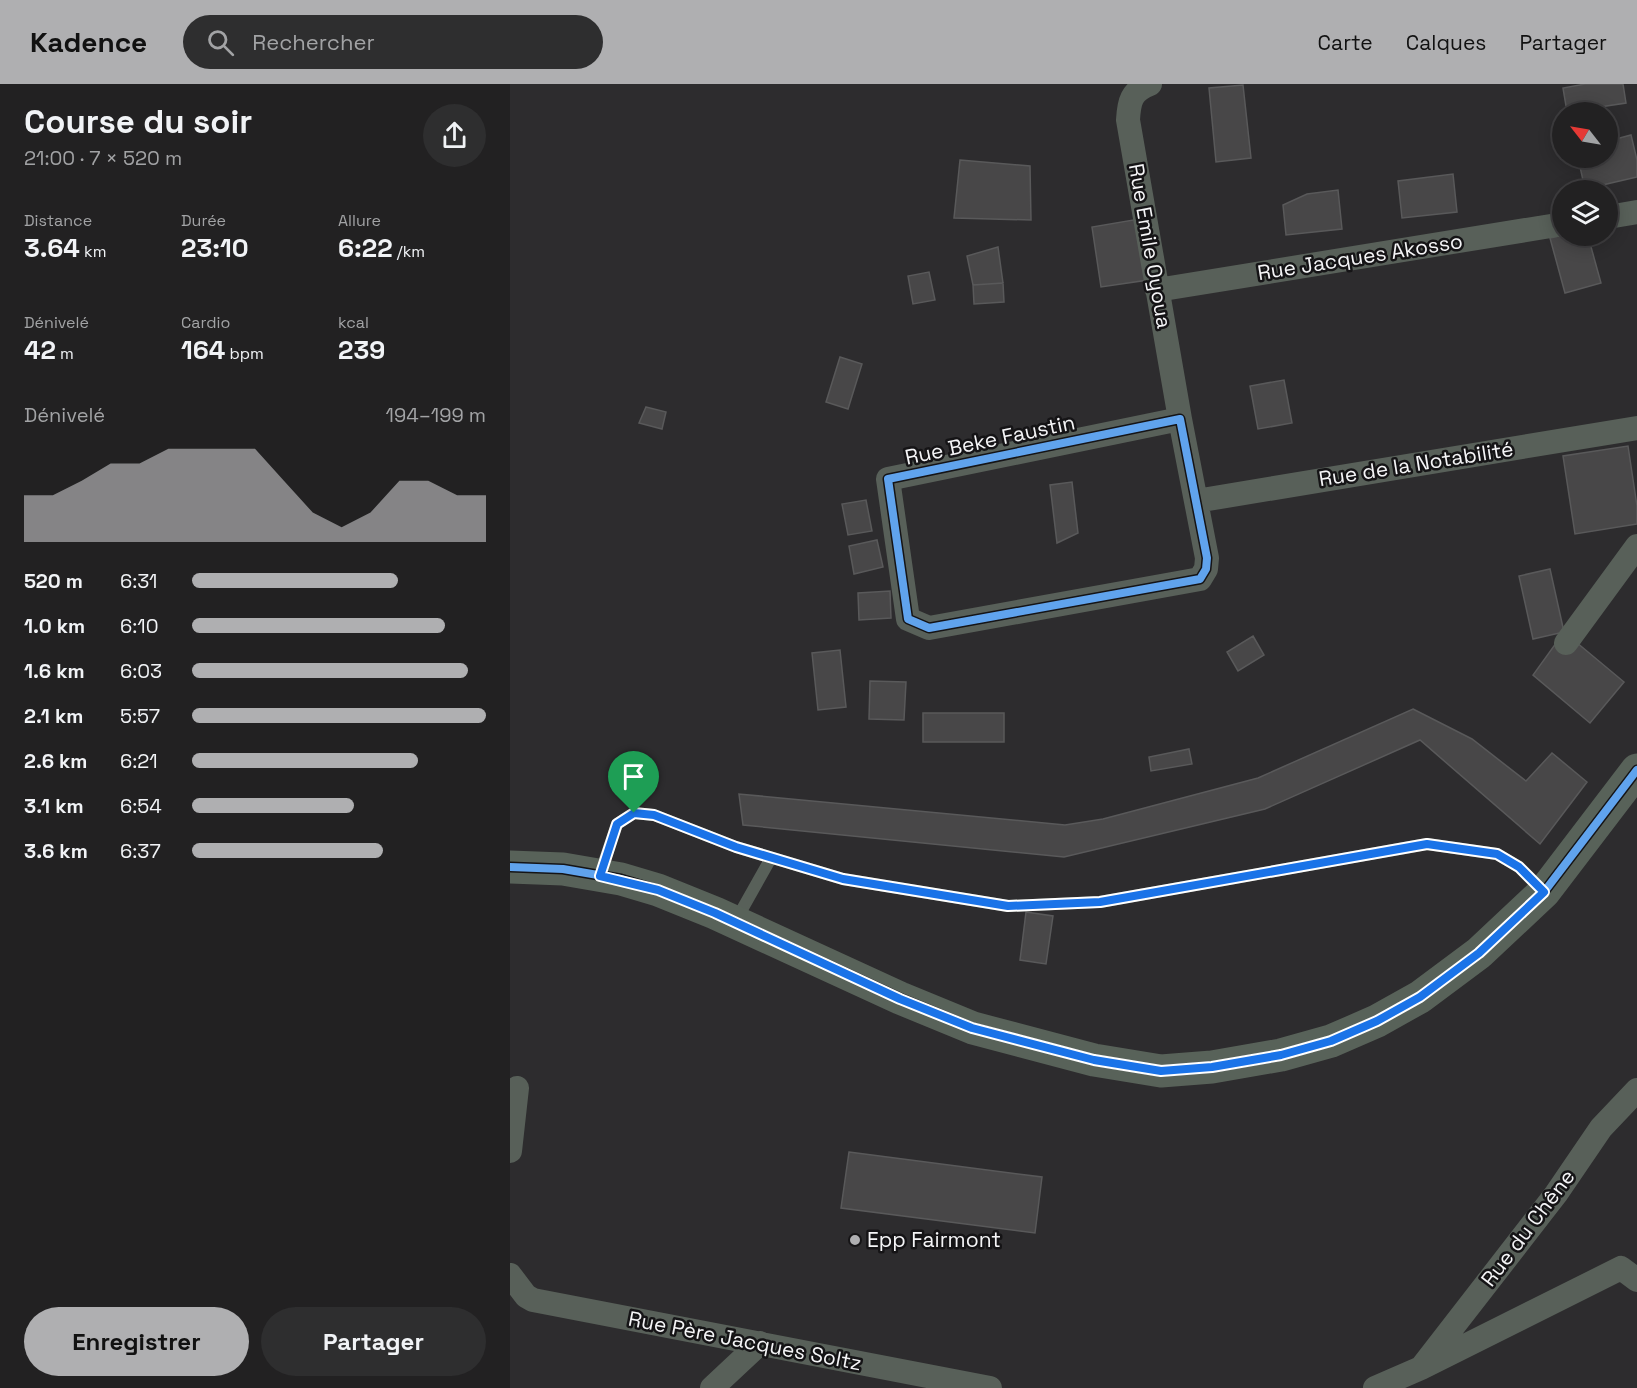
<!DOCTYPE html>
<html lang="fr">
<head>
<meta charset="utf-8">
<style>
	:root { --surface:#222122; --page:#2e2e2f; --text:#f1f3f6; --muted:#a2a3a5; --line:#3f3e40; --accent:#afafb1 }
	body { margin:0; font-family:"Space Grotesk",sans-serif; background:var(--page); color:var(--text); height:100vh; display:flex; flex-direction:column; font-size:22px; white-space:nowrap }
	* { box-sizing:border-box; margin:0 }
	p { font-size:20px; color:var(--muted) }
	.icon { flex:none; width:33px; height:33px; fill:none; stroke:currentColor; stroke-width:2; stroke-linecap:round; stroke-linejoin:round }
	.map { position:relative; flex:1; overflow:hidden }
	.side { display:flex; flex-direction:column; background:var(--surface); width:510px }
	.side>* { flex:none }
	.needle { width:39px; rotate:301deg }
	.fabs { position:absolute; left:1042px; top:18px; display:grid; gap:12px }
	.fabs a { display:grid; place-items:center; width:66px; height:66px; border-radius:50%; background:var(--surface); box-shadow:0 3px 15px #0003,0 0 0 2px var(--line); font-size:30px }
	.pin { position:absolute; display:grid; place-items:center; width:51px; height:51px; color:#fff; margin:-62px -26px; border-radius:50% 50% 50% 0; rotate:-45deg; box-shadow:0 0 6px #0007 }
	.pin .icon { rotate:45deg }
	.round { display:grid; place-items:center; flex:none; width:63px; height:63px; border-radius:32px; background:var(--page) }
	.headline { display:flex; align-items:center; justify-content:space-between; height:102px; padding:0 24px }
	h1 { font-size:33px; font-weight:700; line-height:45px }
	.stats { display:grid; grid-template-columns:repeat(3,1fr); gap:9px; height:102px; padding:6px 24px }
	.stats div { display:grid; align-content:center }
	.stats b { font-size:26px; font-weight:700 }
	.stats small { font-size:16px; font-weight:400 }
	.stats p { font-size:16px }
	.chart { height:168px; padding:12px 24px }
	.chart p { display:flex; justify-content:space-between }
	.chart svg { width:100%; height:108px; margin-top:6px; fill:var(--accent); opacity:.7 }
	.cta { display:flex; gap:12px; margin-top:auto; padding:12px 24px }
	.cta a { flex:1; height:69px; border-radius:36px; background:var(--accent); color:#111; font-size:24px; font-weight:700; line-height:69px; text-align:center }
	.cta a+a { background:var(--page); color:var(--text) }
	ul { padding:0 24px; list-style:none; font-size:20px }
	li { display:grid; grid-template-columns:96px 72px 1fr; align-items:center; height:45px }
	li i { height:15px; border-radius:8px; background:var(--accent) }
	header { display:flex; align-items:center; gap:36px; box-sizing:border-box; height:84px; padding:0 30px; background:var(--accent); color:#111 }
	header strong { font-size:28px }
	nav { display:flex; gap:33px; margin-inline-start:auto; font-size:21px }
	.search { width:420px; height:54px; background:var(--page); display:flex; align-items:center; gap:15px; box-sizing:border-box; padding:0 21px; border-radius:33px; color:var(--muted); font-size:22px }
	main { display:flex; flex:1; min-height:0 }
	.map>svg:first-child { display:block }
	.building { fill:#484748; stroke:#59595a; stroke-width:1.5 }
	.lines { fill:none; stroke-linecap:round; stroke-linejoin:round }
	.lane { stroke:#586059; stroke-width:12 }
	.street { stroke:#586059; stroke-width:24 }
	.secondary { stroke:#586259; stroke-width:33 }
	.cycleway-casing { stroke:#151416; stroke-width:11 }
	.cycleway { stroke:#60a3ed; stroke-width:8 }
	.route-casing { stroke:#fff; stroke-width:12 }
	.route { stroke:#1a73e8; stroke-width:8 }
	.poi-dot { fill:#afafb1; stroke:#151416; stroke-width:2 }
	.labels { text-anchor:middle; stroke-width:5; stroke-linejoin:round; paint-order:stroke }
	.street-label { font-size:21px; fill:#f5f5f7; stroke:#151416 }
	.poi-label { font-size:21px; fill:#f5f5f7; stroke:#151416; text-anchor:start }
</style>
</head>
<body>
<header>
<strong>Kadence</strong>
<div class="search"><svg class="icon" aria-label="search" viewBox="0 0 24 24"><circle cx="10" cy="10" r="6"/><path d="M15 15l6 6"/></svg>Rechercher</div>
<nav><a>Carte</a><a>Calques</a><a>Partager</a></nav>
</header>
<main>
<section class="side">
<div class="headline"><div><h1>Course du soir</h1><p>21:00 · 7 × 520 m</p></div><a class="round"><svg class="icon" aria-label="share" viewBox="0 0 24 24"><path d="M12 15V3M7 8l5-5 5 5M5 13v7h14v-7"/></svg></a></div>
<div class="stats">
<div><p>Distance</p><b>3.64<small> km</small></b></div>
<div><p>Durée</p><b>23:10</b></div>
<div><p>Allure</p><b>6:22<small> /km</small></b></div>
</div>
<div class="stats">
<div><p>Dénivelé</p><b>42<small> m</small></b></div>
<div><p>Cardio</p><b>164<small> bpm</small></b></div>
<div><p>kcal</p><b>239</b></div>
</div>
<div class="chart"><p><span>Dénivelé</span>194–199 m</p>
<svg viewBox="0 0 160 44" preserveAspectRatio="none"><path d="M0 44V25L10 25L20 19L30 12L40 12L50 6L60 6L70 6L80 6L90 19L100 32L110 38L120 32L130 19L140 19L150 25L160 25V44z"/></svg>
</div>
<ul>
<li><b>520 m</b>6:31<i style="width:70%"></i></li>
<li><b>1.0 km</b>6:10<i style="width:86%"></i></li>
<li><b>1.6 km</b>6:03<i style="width:94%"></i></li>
<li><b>2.1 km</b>5:57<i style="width:100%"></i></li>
<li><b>2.6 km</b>6:21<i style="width:77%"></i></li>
<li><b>3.1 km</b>6:54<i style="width:55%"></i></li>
<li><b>3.6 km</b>6:37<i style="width:65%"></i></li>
</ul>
<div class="cta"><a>Enregistrer</a><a>Partager</a></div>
</section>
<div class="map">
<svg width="1127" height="1304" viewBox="0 0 1127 1304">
	<rect width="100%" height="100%" fill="#2d2c2e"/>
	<path class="building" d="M1075 0H1113L1116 19 1057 28 1053 4Z
		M733 1 741 74 706 78 699 4Z
		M1121 51 1127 76V93L1075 105 1068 74H1098V57Z
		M450 76 520 82 521 136 444 134Z
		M943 90 947 128 892 134 888 97Z
		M828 106 832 145 776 151 773 121 797 110Z
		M629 135 638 196 591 203 582 143Z
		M1053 151 1078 152 1091 199 1055 209 1040 154Z
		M488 163 493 199 463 201 457 172Z
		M419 188 425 216 403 220 398 192Z
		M493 199 494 218 464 220 463 201Z
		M330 273 352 280 338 325 316 318Z
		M774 296 782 339 748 345 740 302Z
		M136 323 156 328 152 345 129 339Z
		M1118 362 1127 422V440L1065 450 1053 372Z
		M562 398 568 449 547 459 540 401Z
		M356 416 362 447 338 451 332 420Z
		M367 456 373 483 344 490 339 462Z
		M1040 485 1054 548 1023 555 1009 492Z
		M380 507 381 534 349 536 348 509Z
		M1054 548 1114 598 1080 639 1023 591Z
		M743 552 754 571 728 587 717 568Z
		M330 566 336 623 308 626 302 569Z
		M360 597 396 598 394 636 359 635Z
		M903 625 962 655 1016 697 1042 669 1077 698 1030 760 910 656 755 725 554 773 233 741 229 710 555 741 593 735 748 694Z
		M413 629H494V658H413Z
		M679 665 682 680 641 687 639 673Z
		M516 828 543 832 536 880 510 876Z
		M339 1068 532 1093 525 1149 331 1124Z"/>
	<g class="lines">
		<path class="lane" d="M90 790 107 740 124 729 144 731 226 763 333 795 498 822 590 818 917 760 987 770 1009 783 1033 807
			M225 838 261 774"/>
		<path class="street" d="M640 0C621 7 619 18 618 36L670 335
			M1098 133 1127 128
			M647 206 1053 140
			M670 335 697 474 696 485 690 495 419 544 398 535 378 395Z
			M686 417 1127 344
			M1056 559 1127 462
			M0 1067 7 1004
			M0 1191 16 1212 23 1216 480 1304
			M911 1284 1046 1110 1091 1044 1127 1006
			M202 1304 250 1259
			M865 1304 911 1284 1111 1184 1127 1196"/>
		<path class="secondary" d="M0 783 53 785 111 795 148 806 205 829 390 914 463 944 584 976 651 987 702 983 771 971 821 957 867 937 910 913 969 869 1034 808 1127 686"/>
		<defs>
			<path id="cycleway" d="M670 335 697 474 696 485 690 495 419 544 398 535 378 395Z
				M0 783 53 785 111 795 148 806 205 829 390 914 463 944 584 976 651 987 702 983 771 971 821 957 867 937 910 913 969 869 1034 808 1127 686"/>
		</defs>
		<use href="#cycleway" class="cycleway-casing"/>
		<use href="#cycleway" class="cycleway"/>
	</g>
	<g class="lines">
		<defs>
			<path id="route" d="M124 729 144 731 226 763 333 795 498 822 590 818 917 760 987 770 1009 783 1034 808 969 869 910 913 867 937 821 957 771 971 702 983 651 987 584 976 462 944 390 915 205 829 148 806 90 792 107 740Z"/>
		</defs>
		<use href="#route" class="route-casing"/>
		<use href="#route" class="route"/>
	</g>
	<circle class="poi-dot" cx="345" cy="1156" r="6"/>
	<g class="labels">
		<g class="street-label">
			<text transform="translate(640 162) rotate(80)" y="7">Rue Emile Oyoua</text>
			<text transform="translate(850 173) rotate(-9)" y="7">Rue Jacques Akosso</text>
			<text transform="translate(480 356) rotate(-12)" y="7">Rue Beke Faustin</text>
			<text transform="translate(906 380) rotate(-9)" y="7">Rue de la Notabilité</text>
			<text transform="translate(1018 1144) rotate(-53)" y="7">Rue du Chêne</text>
			<text transform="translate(235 1257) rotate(11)" y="7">Rue Père Jacques Soltz</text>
		</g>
		<g class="poi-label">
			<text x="357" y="1163">Epp Fairmont</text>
		</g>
	</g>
</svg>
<div class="fabs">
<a><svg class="needle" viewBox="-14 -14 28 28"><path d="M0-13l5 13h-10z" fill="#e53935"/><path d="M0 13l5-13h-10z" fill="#a2a3a5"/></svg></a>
<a><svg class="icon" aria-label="layers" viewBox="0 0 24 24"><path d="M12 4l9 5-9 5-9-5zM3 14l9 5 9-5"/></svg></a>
</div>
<div class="pin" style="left:124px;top:729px;background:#1e9e55"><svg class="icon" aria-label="arrive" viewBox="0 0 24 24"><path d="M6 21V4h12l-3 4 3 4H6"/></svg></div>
</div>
</main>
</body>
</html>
